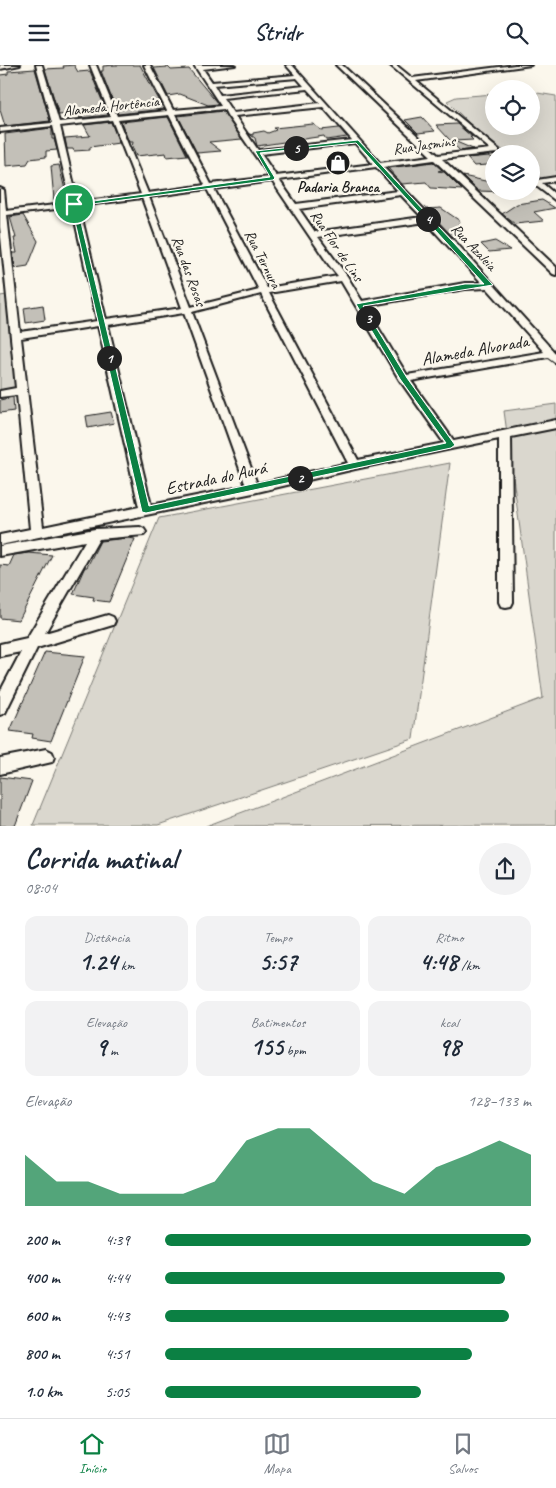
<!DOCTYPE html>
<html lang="pt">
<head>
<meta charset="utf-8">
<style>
	:root { --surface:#fff; --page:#f2f2f3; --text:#1f2937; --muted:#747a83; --line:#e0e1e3; --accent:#0b8043 }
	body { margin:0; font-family:Caveat,sans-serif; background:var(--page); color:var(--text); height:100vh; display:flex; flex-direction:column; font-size:19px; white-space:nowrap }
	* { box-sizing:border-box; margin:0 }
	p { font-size:16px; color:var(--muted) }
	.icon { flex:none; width:28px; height:28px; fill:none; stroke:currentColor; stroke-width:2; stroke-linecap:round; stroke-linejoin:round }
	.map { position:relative; height:761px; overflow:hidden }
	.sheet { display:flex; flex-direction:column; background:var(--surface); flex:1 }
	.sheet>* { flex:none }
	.tools { position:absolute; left:485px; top:15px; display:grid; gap:10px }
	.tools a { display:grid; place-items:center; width:55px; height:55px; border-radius:50%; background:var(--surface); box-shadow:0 5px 20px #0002; font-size:25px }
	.pin { position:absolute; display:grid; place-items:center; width:42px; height:42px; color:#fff; margin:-21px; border:2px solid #fff; border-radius:50%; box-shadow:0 1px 5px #0007 }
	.km { position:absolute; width:25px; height:25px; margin:-12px; border-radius:50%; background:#222; color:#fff; font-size:14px; line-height:25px; text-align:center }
	.round { display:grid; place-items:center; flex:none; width:52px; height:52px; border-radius:26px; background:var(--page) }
	.overview { display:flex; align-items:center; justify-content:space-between; height:85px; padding:0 25px }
	h1 { font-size:28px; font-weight:700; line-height:38px }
	.metrics { display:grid; grid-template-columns:repeat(3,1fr); gap:8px; height:85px; padding:5px 25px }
	.metrics div { display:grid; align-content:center; border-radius:12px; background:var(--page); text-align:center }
	.metrics b { font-size:25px; font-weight:700 }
	.metrics small { font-size:14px; font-weight:400 }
	.metrics p { font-size:14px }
	.chart { height:140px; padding:10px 25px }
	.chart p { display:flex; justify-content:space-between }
	.chart svg { width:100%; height:90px; margin-top:5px; fill:var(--accent); opacity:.7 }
	ul { padding:0 25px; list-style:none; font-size:16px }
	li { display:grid; grid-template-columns:80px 60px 1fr; align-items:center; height:38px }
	li i { height:12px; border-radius:6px; background:var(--accent) }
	header { display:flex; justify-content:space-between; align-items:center; height:65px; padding:0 25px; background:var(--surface); font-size:22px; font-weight:700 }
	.tabs { display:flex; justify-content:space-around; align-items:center; height:70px; border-top:1px solid var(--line); background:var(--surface); font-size:14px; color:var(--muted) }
	.tabs a { display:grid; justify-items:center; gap:2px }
	.tabs .selected { color:var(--accent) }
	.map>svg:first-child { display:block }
	.green { fill:#dad7ce; stroke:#7b7a75 }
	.building { fill:#c3c0b8; stroke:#1c1c1c }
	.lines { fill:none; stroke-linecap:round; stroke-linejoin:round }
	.street-casing { stroke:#1c1c1c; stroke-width:4 }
	.secondary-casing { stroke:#1c1c1c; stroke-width:4 }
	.street { fill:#fbf7ec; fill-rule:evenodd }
	.secondary { fill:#fbf7ec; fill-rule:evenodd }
	.route { fill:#0b8043; stroke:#fff; fill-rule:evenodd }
	.labels { text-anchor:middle; stroke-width:4.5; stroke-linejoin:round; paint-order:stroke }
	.far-street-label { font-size:15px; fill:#1c1c1c; stroke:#fbf7ec }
	.far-poi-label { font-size:15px; font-weight:bold; fill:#1c1c1c; stroke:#fbf7ec }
	.street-label { font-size:18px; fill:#1c1c1c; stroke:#fbf7ec }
</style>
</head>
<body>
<header><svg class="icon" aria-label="menu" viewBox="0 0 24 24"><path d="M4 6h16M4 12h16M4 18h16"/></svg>Stridr<svg class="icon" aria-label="search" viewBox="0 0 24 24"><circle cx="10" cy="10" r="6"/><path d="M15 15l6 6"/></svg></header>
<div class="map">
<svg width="556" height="761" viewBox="0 0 556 761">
	<rect width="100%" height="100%" fill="#fbf7ec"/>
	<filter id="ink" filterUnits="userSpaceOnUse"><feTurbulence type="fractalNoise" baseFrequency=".02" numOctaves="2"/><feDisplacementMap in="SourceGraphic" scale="10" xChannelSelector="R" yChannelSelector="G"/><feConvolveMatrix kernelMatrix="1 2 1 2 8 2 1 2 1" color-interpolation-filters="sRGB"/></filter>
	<g filter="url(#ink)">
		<path class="green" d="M531 27 556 31V112L542 114 531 106V89H508L478 67 447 36 456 32 494 29V61H531Z
			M7 230 18 322 0 325V231Z
			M556 339V760L206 761 543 633 504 346Z
			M450 398 413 674 158 760H33L159 453Z"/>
		<path class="building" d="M74 0 78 7 90 6 108 50 80 53 77 48 59 50 45 4 64 3 63 1Z
			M115 0H140L164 44 118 49 101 6H103V1Z
			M168 2 171 5 189 4 218 39 208 40 180 29 168 31 154 3Z
			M35 4 50 56 5 61 0 45V10L8 9V6Z
			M223 46 242 74 209 77 221 86 197 88 178 51Z
			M168 52 187 90 167 92 166 88 136 91 132 82 133 77H129L121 57Z
			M422 52 435 66 418 68 405 55Z
			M111 57 119 78 90 82V85L74 86 73 84H67L65 73 90 71 84 60Z
			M313 59 321 65 339 63 347 72 326 75 324 71 257 81 255 73 249 69 253 70V68L264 66 268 68 276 65 274 63Z
			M457 59 472 72H470L473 75 454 76 473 84 460 86 436 60Z
			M52 63V74H54L57 85 46 86V92L30 94 27 99 6 101 5 69Z
			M488 91 493 93 487 100 474 101 467 93Z
			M341 92 347 100 333 102 327 94Z
			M433 97 442 105 438 106 444 107 462 125 431 123 426 117 402 119 388 103Z
			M59 100 67 133 54 135 51 101Z
			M463 111 494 118V126L508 127 478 126Z
			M542 135 555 143 534 147 544 156 515 159 502 149 517 139Z
			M441 143 460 156 453 172 426 144Z
			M23 150 38 176 28 201 15 203 13 188H17L14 173H16L10 152Z
			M495 176 510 185 489 187 481 179Z
			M43 240 45 255 26 258 24 243Z
			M13 332 14 346 0 348V335Z
			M111 347 114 358 88 363 86 351Z
			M128 473 135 474 109 537 93 535 94 532 73 529 83 506 85 502H87L100 476Z
			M29 488 52 490 19 555 0 553V500L9 501 14 490Z
			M45 587 85 591 51 676 32 673 33 669 10 666Z
			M0 712 32 716 15 761H0Z"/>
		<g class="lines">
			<defs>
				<path id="street" d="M36 0H42L59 57 111 52 90 0H96L117 51 167 46 144 0H150L173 45 221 41 194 0H235L203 4 212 17 295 10 286 0H292L380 98 431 91 336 0H342L438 90 490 84 390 0H396L412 13 515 0H531L416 16 499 85V87L497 88 442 94 556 202V210L553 209 434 95 383 102 459 181 556 289V298L548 292 411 316 454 376 556 355V363L511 372 513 537 511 541 506 542 501 541 499 537V374L355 404 253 428 0 480V470L30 464 17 330 0 332V326L16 323 0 162V123L4 125 6 146 71 138 53 61 0 67V63L52 58ZM297 13 304 21 220 30 214 20ZM307 24 320 38 233 48 223 33ZM323 42 352 75 258 85 235 51ZM224 44 227 50 270 112 211 119 175 49ZM169 50 205 120 148 128 118 55ZM112 55 141 129 78 137 60 61ZM355 78 373 99 276 111 261 89ZM376 102 398 126 296 139 279 115ZM272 116 329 200 338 211 267 223 214 124ZM207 124 259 225 191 242 149 132ZM401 130 422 152 315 167 299 144ZM142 133 182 243 106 254 79 141ZM72 142 97 256 20 267 7 150ZM426 157 482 218H465L362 236 347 211 318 172ZM341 216 399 314 444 378 358 395 269 228ZM487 223 544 287 407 310 365 241 465 224ZM261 229 348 398 257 419 192 247ZM184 248 246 421 151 440 108 260ZM98 261 139 442 43 462 21 273Z
					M531 111 537 115 556 112V116L542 118 556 130V136L531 117Z
					M140 462 144 464 146 467 144 470 99 474 45 568 108 550 113 552 115 556 113 560 37 583 5 648 0 650V627L21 587 0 591V579L27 573 85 476 0 491V481L95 464Z
					M46 684 52 687 54 692 52 697 0 709V693Z"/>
				<path id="secondary" d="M0 0H20L0 4Z"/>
			</defs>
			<use href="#street" class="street-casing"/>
			<use href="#secondary" class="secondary-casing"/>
			<use href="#street" class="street"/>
			<use href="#secondary" class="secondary"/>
		</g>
	</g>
	<path class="route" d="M358 75 493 220 363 241 407 313 455 380 451 383 146 448 142 447 71 139 270 112 255 86ZM356 78 484 219H465L356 239 400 314 446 378 149 441 77 141 273 115 275 113 260 88Z"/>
	<defs>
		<symbol id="shop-disc" viewBox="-11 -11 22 22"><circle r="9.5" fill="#1c1c1c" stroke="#fbf7ec"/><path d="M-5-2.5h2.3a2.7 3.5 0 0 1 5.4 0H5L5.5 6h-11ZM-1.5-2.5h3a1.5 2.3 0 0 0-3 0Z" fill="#fff"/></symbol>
	</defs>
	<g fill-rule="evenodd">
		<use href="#shop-disc" x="324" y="84" width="28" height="28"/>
	</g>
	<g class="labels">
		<g class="far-street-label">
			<text transform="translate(111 41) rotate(-6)" y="5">Alameda Hortência</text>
			<text transform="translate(424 80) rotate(-8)" y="5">Rua Jasmins</text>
			<text transform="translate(337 181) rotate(56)" y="5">Rua Flor de Lins</text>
			<text transform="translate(474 182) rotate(47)" y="5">Rua Azaleia</text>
			<text transform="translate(263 194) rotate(63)" y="5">Rua Ternura</text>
			<text transform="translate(189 206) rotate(70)" y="5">Rua das Rosas</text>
		</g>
		<g class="far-poi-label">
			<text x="338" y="127">Padaria Branca</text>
		</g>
		<g class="street-label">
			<text transform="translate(475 285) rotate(-10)" y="6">Alameda Alvorada</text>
			<text transform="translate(216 413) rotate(-12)" y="6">Estrada do Aurá</text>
		</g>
	</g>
</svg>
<div class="tools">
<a><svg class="icon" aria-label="locate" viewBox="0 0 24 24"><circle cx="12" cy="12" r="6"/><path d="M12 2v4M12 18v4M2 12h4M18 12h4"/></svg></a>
<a><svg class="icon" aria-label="layers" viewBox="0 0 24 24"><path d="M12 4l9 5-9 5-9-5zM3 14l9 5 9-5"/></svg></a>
</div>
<div class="pin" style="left:74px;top:139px;background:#1e9e55"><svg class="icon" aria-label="arrive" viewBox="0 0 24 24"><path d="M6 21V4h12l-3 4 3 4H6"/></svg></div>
<b class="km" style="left:109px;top:293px">1</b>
<b class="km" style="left:300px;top:413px">2</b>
<b class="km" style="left:368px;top:253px">3</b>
<b class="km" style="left:428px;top:154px">4</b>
<b class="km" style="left:296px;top:83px">5</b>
</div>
<section class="sheet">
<div class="overview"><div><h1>Corrida matinal</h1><p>08:04</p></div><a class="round"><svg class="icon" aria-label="share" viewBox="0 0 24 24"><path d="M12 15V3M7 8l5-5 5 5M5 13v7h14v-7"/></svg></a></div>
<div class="metrics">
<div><p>Distância</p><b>1.24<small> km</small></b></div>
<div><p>Tempo</p><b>5:57</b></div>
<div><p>Ritmo</p><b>4:48<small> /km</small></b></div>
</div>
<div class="metrics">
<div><p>Elevação</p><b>9<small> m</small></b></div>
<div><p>Batimentos</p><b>155<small> bpm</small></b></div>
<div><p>kcal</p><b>98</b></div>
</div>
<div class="chart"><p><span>Elevação</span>128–133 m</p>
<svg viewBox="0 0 160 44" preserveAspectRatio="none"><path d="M0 44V19L10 32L20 32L30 38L40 38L50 38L60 32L70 12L80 6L90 6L100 19L110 32L120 38L130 25L140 19L150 12L160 19V44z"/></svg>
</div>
<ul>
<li><b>200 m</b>4:39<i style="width:100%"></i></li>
<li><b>400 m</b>4:44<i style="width:93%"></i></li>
<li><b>600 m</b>4:43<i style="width:94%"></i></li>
<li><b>800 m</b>4:51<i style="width:84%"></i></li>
<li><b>1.0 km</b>5:05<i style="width:70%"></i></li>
</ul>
</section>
<nav class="tabs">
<a class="selected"><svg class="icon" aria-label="home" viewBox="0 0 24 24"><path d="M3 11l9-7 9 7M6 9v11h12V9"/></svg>Início</a>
<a><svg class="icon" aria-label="map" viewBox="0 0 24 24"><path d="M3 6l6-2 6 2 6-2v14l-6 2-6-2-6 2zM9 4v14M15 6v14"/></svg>Mapa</a>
<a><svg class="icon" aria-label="saved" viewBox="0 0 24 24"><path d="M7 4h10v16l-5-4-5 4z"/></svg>Salvos</a>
</nav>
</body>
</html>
